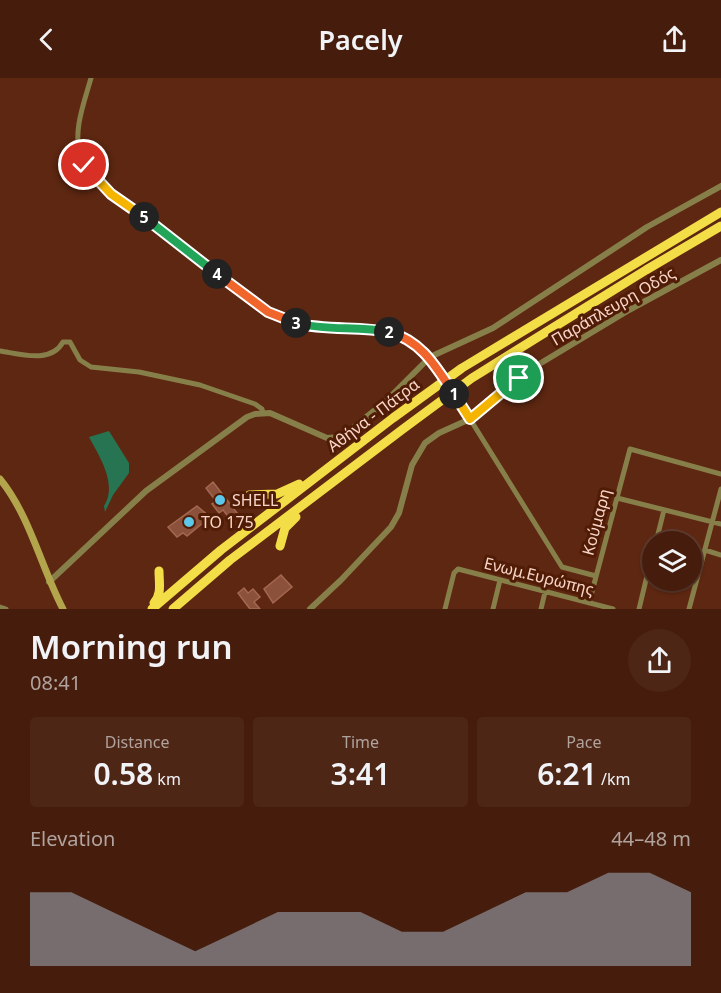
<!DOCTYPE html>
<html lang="en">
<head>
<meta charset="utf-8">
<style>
	:root { --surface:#461d0d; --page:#4d2616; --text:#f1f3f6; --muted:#b0a29d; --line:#5e3b2e; --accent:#8c9099 }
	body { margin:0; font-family:"Noto Sans",sans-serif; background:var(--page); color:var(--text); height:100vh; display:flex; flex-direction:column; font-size:22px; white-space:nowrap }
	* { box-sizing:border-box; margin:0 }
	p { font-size:20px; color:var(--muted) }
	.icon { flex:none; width:33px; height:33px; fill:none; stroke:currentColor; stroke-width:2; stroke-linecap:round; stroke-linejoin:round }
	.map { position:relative; height:531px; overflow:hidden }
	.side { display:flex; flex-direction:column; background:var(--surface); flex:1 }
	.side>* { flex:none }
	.tools { position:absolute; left:642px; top:453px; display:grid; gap:12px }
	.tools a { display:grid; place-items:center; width:60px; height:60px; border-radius:50%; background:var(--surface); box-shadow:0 2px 4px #0004,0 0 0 2px var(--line); font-size:30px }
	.pin { position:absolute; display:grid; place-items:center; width:51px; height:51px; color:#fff; margin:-26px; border:3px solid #fff; border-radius:50%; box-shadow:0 2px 6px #0007 }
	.km { position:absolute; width:30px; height:30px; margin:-15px; border-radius:50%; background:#222; color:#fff; font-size:16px; line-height:30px; text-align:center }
	.round { display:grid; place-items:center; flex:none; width:63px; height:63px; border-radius:32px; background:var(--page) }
	.headline { display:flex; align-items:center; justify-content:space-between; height:102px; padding:0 30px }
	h1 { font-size:33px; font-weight:600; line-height:45px }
	.metrics { display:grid; grid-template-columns:repeat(3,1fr); gap:9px; height:102px; padding:6px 30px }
	.metrics div { display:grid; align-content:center; border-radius:6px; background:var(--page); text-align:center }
	.metrics b { font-size:30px; font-weight:600 }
	.metrics small { font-size:16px; font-weight:400 }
	.metrics p { font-size:16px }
	.chart { height:168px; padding:12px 30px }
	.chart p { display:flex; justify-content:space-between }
	.chart svg { width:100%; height:108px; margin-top:6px; fill:var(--accent); opacity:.7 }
	header { display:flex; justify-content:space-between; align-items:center; height:78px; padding:0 30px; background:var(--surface); font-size:27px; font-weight:600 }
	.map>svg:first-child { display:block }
	.green { fill:#277452 }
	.building { fill:#8c513b; stroke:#a46750; stroke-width:1.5 }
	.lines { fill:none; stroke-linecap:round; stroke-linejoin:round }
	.minor { stroke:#877f4a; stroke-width:5 }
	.tertiary { stroke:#877f4a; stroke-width:6 }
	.secondary { stroke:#b3a54c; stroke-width:7 }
	.motorway { stroke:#f3de47; stroke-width:9 }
	.tertiary-bridge { stroke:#877f4a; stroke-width:6 }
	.split-1-casing { stroke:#fff; stroke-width:12 }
	.split-2-casing { stroke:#fff; stroke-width:12 }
	.split-3-casing { stroke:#fff; stroke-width:12 }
	.split-4-casing { stroke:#fff; stroke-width:12 }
	.split-5-casing { stroke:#fff; stroke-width:12 }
	.split-6-casing { stroke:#fff; stroke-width:12 }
	.split-1 { stroke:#f5b400; stroke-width:8 }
	.split-2 { stroke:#f0652b; stroke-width:8 }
	.split-3 { stroke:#22a559; stroke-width:8 }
	.split-4 { stroke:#f0652b; stroke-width:8 }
	.split-5 { stroke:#22a559; stroke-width:8 }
	.split-6 { stroke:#f5b400; stroke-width:8 }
	.poi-dot { fill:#5cc7e8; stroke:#511c05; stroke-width:2 }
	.labels { text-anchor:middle; stroke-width:6; stroke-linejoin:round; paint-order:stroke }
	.street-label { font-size:16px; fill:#f9d6ca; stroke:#511c05 }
	.poi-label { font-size:16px; fill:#f9d6ca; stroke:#511c05; text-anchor:start }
</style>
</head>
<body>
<header><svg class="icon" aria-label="back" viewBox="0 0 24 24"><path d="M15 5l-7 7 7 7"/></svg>Pacely<svg class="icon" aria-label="share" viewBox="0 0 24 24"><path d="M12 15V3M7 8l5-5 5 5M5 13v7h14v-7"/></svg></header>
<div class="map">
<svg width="721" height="531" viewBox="0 0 721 531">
	<rect width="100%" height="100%" fill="#5d2711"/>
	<path class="green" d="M109 353 129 385V395L113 417 105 434 104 428C118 406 99 378 89 359Z"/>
	<path class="building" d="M213 404 237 435 230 441 223 432 219 435 212 426 216 423 206 410Z
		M197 428 210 439 187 458 183 455 177 459 168 449Z
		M281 497 292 509 273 525 264 511Z
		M244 510 248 515 253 511 260 519 254 524 260 531H250L238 515Z"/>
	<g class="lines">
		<path class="minor" d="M91 0C84 25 72 54 81 80 92 112 147 140 173 160 210 189 246 229 292 244 340 259 390 237 430 279
			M0 273C20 276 51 286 63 264H70L80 282 91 289 139 294 200 307 255 326 262 331 263 335
			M470 341 562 489 596 498
			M617 420 721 446
			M656 464 664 432
			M705 472 721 477
			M589 525 630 371 721 396
			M0 529 6 531
			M445 531 454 495 458 491 613 531
			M493 531 500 502
			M541 531 545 514
			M639 531 652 477
			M689 531 721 411"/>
		<path class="tertiary" d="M49 504 146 413 247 339 255 336 270 335 327 360 341 359 385 324 430 279 493 250 647 149 721 108
			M310 531 341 502 391 449 399 435 412 387 425 365 439 355 470 341 504 311 536 288 629 232 721 182"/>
		<path class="secondary" d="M0 401C30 438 41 489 63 531"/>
		<path class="motorway" d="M249 417 277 416 299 406
			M280 468 285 450 296 439
			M154 525C162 516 159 505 159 493
			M152 531 221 472 393 340 462 290 721 134
			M173 531 230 482 403 351 472 300 646 192 721 148"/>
		<path class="tertiary-bridge" d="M436 289 464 332"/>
	</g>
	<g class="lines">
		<defs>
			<path id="split-1" d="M454 316 470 341 519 300"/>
			<path id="split-2" d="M389 254C422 263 436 289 454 316"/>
			<path id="split-3" d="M296 245C326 253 358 248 389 254"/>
			<path id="split-4" d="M217 196 268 234 296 245"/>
			<path id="split-5" d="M144 139 217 196"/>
			<path id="split-6" d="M84 87 111 116 144 139"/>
		</defs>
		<use href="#split-1" class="split-1-casing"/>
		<use href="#split-2" class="split-2-casing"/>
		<use href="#split-3" class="split-3-casing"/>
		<use href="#split-4" class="split-4-casing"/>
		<use href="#split-5" class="split-5-casing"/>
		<use href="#split-6" class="split-6-casing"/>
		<use href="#split-1" class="split-1"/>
		<use href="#split-2" class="split-2"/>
		<use href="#split-3" class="split-3"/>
		<use href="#split-4" class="split-4"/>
		<use href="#split-5" class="split-5"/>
		<use href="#split-6" class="split-6"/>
	</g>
	<g class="poi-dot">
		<circle cx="220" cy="422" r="6"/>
		<circle cx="189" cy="444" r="6"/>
	</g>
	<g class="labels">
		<g class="street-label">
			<text transform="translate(613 228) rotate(-30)" y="6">Παράπλευρη Οδός</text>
			<text transform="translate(373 337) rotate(-37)" y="6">Αθήνα - Πάτρα</text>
			<text transform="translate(596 444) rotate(-75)" y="6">Κούμαρη</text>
			<text transform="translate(539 498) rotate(14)" y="6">Ενωμ.Ευρώπης</text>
		</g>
		<g class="poi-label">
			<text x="232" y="428">SHELL</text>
			<text x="201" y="450">TO 175</text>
		</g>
	</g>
</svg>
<div class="tools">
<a><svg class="icon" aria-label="layers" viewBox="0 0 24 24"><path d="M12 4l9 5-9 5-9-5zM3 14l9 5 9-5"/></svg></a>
</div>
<div class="pin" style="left:519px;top:300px;background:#1e9e55"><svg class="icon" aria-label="arrive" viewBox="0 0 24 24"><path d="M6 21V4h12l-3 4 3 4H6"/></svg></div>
<div class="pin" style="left:84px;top:87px;background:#d93025"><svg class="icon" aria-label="check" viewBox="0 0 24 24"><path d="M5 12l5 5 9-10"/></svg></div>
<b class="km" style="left:454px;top:316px">1</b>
<b class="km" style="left:389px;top:254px">2</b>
<b class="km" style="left:296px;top:245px">3</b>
<b class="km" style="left:217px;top:196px">4</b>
<b class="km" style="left:144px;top:139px">5</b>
</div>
<section class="side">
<div class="headline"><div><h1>Morning run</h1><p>08:41</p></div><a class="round"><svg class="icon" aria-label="share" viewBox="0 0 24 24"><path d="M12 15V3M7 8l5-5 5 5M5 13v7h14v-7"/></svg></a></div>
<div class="metrics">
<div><p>Distance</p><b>0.58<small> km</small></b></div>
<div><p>Time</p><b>3:41</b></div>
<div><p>Pace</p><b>6:21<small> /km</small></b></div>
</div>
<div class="chart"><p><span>Elevation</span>44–48 m</p>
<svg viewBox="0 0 160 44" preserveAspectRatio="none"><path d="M0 44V14L10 14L20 22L30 30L40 38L50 30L60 22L70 22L80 22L90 30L100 30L110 22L120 14L130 14L140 6L150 6L160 14V44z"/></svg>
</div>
</section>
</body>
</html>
